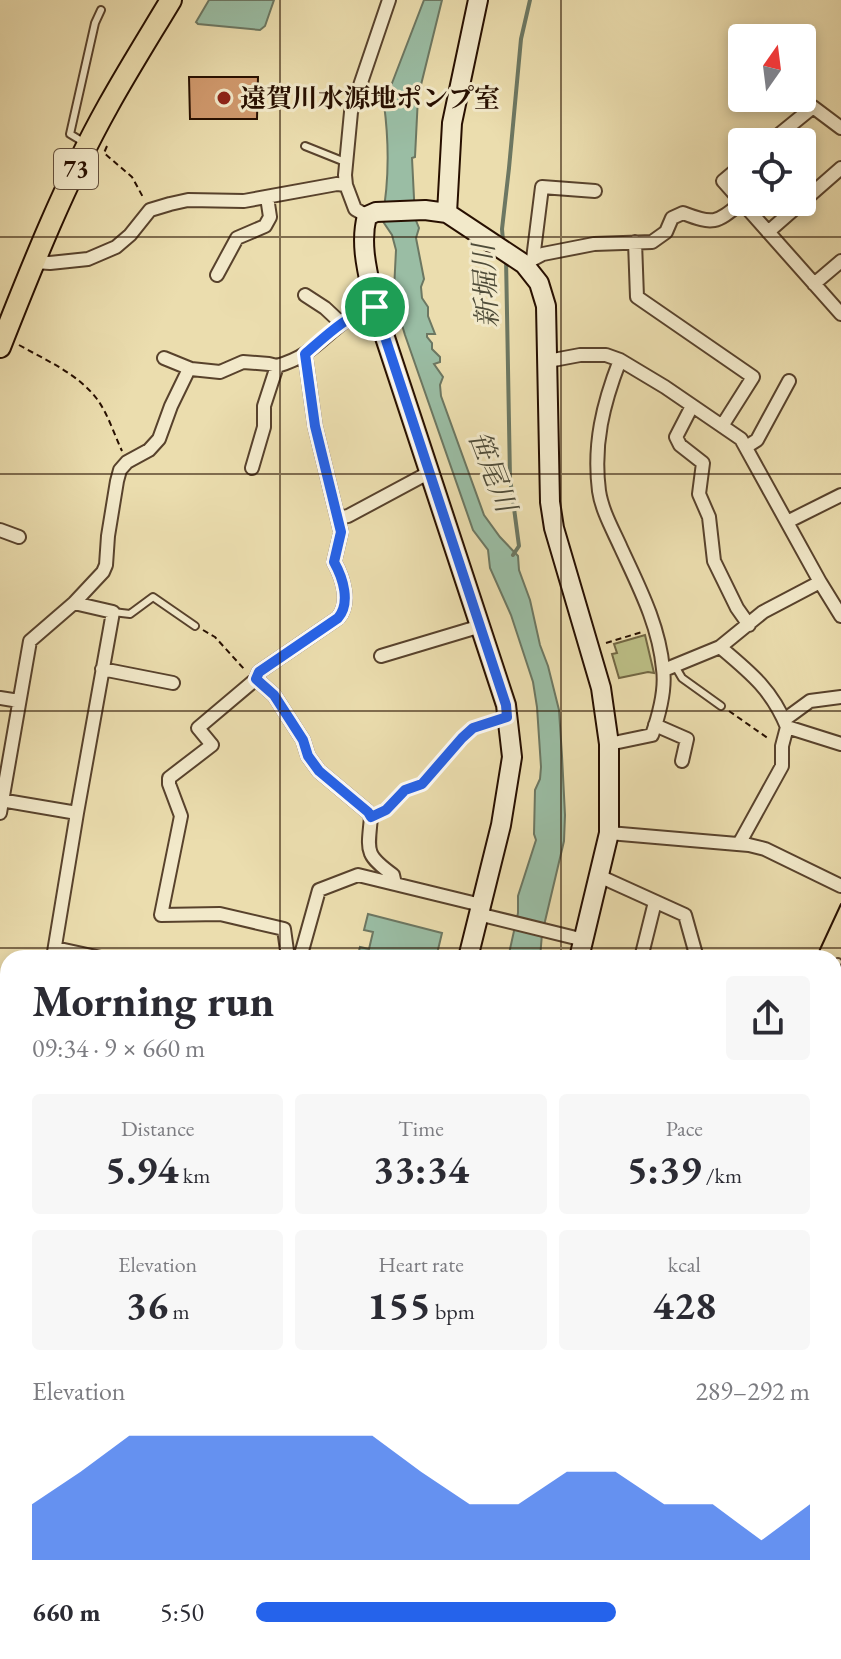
<!DOCTYPE html>
<html lang="en">
<head>
<meta charset="utf-8">
<style>
	:root { --surface:#fff; --page:#f7f7f7; --text:#2b2b33; --muted:#7c7c81; --accent:#2563eb }
	body { margin:0; font-family:"EB Garamond","Noto Serif JP",serif; background:var(--page); color:var(--text); height:100vh; display:flex; flex-direction:column; font-size:30px; white-space:nowrap }
	* { box-sizing:border-box; margin:0 }
	p { font-size:26px; color:var(--muted) }
	.icon { flex:none; width:44px; height:44px; fill:none; stroke:currentColor; stroke-width:2; stroke-linecap:round; stroke-linejoin:round }
	.map { position:relative; flex:1; overflow:hidden }
	.sheet { position:absolute; left:0px; top:950px; width:842px; height:710px; display:flex; flex-direction:column; background:var(--surface); border-radius:24px 24px 0 0; box-shadow:0 4px 12px #0003 }
	.sheet>* { flex:none }
	.needle { width:52px; rotate:14deg }
	.tools { position:absolute; left:728px; top:24px; display:grid; gap:16px }
	.tools a { display:grid; place-items:center; width:88px; height:88px; border-radius:8px; background:var(--surface); box-shadow:0 4px 12px #0003; font-size:40px }
	.pin { position:absolute; display:grid; place-items:center; width:68px; height:68px; color:#fff; margin:-34px; border:4px solid #fff; border-radius:50%; box-shadow:0 2px 8px #0007 }
	.round { display:grid; place-items:center; flex:none; width:84px; height:84px; border-radius:8px; background:var(--page) }
	.head { display:flex; align-items:center; justify-content:space-between; height:136px; padding:0 32px }
	h1 { font-size:44px; font-weight:700; line-height:60px }
	.figures { display:grid; grid-template-columns:repeat(3,1fr); gap:12px; height:136px; padding:8px 32px }
	.figures div { display:grid; align-content:center; border-radius:8px; background:var(--page); text-align:center }
	.figures b { font-size:40px; font-weight:700 }
	.figures small { font-size:22px; font-weight:400 }
	.figures p { font-size:22px }
	.chart { height:224px; padding:16px 32px }
	.chart p { display:flex; justify-content:space-between }
	.chart svg { width:100%; height:144px; margin-top:8px; fill:var(--accent); opacity:.7 }
	ul { padding:0 32px; list-style:none; font-size:26px }
	li { display:grid; grid-template-columns:128px 96px 1fr; align-items:center; height:60px }
	li i { height:20px; border-radius:10px; background:var(--accent) }
	.map>svg:first-child { display:block }
	.green { fill:#bcbf86; stroke:#726743; stroke-width:2 }
	.water { fill:#9abda4; stroke:#6c7762; stroke-width:2 }
	.lines { fill:none; stroke-linecap:round; stroke-linejoin:round }
	.stream { stroke:#6c7762; stroke-width:4 }
	.building { fill:#d0996d; stroke:#270f00; stroke-width:2 }
	.lane-casing { stroke:#58422c; stroke-width:10 }
	.street-casing { stroke:#58422c; stroke-width:16 }
	.secondary-casing { stroke:#270f00; stroke-width:22 }
	.primary-casing { stroke:#270f00; stroke-width:24 }
	.path { stroke:#270f00; stroke-width:2; stroke-dasharray:6 4; stroke-linecap:butt }
	.lane { stroke:#f2e9ca; stroke-width:6 }
	.street { stroke:#f2e9ca; stroke-width:12 }
	.secondary { stroke:#f2e9ca; stroke-width:18 }
	.primary { stroke:#ebddae; stroke-width:20 }
	.tram { stroke:#270f00; stroke-width:2 }
	.route-casing { stroke:#fff; stroke-width:16 }
	.route { stroke:#2563eb; stroke-width:10 }
	.grid { fill:none; stroke:#270f00; stroke-width:2; stroke-opacity:0.55 }
	.poi-dot { fill:#8f2418; stroke:#f2e9ca; stroke-width:3 }
	.labels { text-anchor:middle; stroke-width:6; stroke-linejoin:round; paint-order:stroke }
	.shield { fill:#f2e9ca; stroke:#64503d; stroke-width:2 }
	.shield-label { font-size:24px; font-weight:bold; fill:#270f00 }
	.poi-label { font-size:26px; font-weight:bold; fill:#270f00; stroke:#f2e9ca; text-anchor:start }
	.water-label { font-size:28px; font-style:italic; fill:#4f4c39; stroke:#f2e9ca }
</style>
</head>
<body>
<div class="map">
<svg width="841" height="1659" viewBox="0 0 841 1659">
	<rect width="100%" height="100%" fill="#ebddae"/>
	<filter id="stains"><feTurbulence type="fractalNoise" baseFrequency=".0025" numOctaves="4"/><feColorMatrix values="0 0 0 0 .2 0 0 0 0 .09 0 0 0 0 .02 0 0 0 .5 -.17"/></filter>
	<radialGradient id="worn" r=".72"><stop offset=".6" stop-color="#630" stop-opacity="0"/><stop offset="1" stop-color="#630" stop-opacity=".3"/></radialGradient>
	<path class="green" d="M645 635 654 673 648 672 619 678 612 654 617 653 614 644Z"/>
	<path class="water" d="M209 0H274L265 26 260 30 198 24 196 22Z
		M424 0H442L418 97 415 157 412 158 415 218 419 228 416 238 424 279 421 287 422 298 428 307V316L435 334H427V337L432 343V349L440 357V362L434 364 443 377 440 385 441 396 484 515 500 537 518 556 519 570 530 600 540 645 548 666 559 710 562 756 565 815 564 841 542 934 540 958H508L518 913V896L536 840 534 834 535 790 540 779 541 767 537 707 533 682 511 615 490 568 488 550 473 530 405 335 402 325 406 309 396 298 394 290 396 250 392 235 382 220C389 183 389 142 384 104Z
		M368 914 442 933 436 958H357L360 947 369 949 373 932 364 930Z"/>
	<g class="lines">
		<path class="stream" d="M503 241 502 229 509 168 521 39 530 0
			M506 258 510 478 519 546 513 555"/>
	</g>
	<path class="building" d="M189 77H258L257 119H190Z"/>
	<g class="lines">
		<defs>
			<path id="lane" d="M85 143 70 134 95 23 101 10
				M305 146 345 162
				M113 612 130 614 153 597 195 626
				M675 666 682 678 721 706
				M834 970 838 962"/>
			<path id="street" d="M770 142 813 107 841 128
				M742 165 723 181 841 314
				M367 216 355 209 346 185 345 175 351 112 389 0
				M768 232 841 168
				M635 242 637 297 753 377 722 426
				M533 259 542 187 595 191
				M34 262 50 263 88 259 116 247 130 235 150 210 170 204 188 200 244 201 337 184 346 185
				M524 264 543 254 594 244 652 242 666 232 672 218 683 213C714 225 716 223 741 203
				M217 275 237 238 265 226 270 217 267 197
				M814 284 841 261
				M305 295 325 308 341 323
				M164 358 191 369
				M548 361 580 355H606L620 360 665 387 741 439 820 582 763 612 720 647 664 670
				M692 406 676 437 680 445 703 463 699 494 709 517 714 561 737 608 749 625
				M746 447 757 440 789 381
				M252 468 264 427V406L277 366
				M338 518 348 516 430 472
				M787 522 841 495
				M0 530 19 537
				M820 582 841 616
				M720 647C751 673 772 690 787 727L841 744
				M381 656 481 626
				M102 669 173 683
				M256 679 274 695 303 740 308 756 319 771 368 812 371 817C368 851 364 854 393 875L395 884
				M0 698 19 701
				M784 720 810 701 841 697
				M655 725 687 739 682 761
				M609 744 652 735C659 715 666 690 663 669 659 625 639 587 621 548 613 530 602 511 599 491 593 444 603 404 620 360
				M0 800 77 813
				M0 813 30 641 74 603 103 572 106 565 108 536 117 481 120 470 127 462 149 450 159 439 171 406 188 371 191 369 220 372 243 362 269 364 277 366C287 363 297 359 306 353 330 336 344 315 375 307
				M609 833 749 845 765 849 841 886
				M739 844 782 766V746L787 727
				M599 876 685 915 697 958
				M478 914 584 940
				M55 948 101 958
				M53 958 77 813 113 612 74 603
				M288 958 284 929 220 914 161 915 181 816 169 784V778L212 745 198 728 256 679 259 672 338 618C351 603 343 578 334 562L341 532 315 426 305 354
				M300 958 319 890 358 875 481 905
				M641 958 655 902
				M0 1004 8 1006
				M834 1009 841 1014
				M834 1065 841 1047
				M834 1123 841 1126
				M0 1238 8 1198
				M834 1358 841 1354
				M0 1424 8 1426
				M834 1431 841 1442
				M0 1526H8
				M665 1652 666 1659
				M694 1652 695 1659
				M728 1652 729 1659
				M491 1659 493 1652
				M755 1659 795 1653"/>
			<path id="secondary" d="M447 213 452 123 478 0
				M468 958 501 825 512 757 506 705 375 307C369 277 359 246 367 216L376 212 425 210 447 213 524 264 539 283 546 306 550 502 554 528 601 688 609 744V833L579 958
				M834 1558 841 1569
				M214 1652 215 1659"/>
			<path id="primary" d="M0 347C32 266 65 183 108 106 128 70 150 35 171 0"/>
		</defs>
		<use href="#lane" class="lane-casing"/>
		<use href="#street" class="street-casing"/>
		<use href="#secondary" class="secondary-casing"/>
		<use href="#primary" class="primary-casing"/>
		<path class="path" d="M107 146 104 153 132 177 144 199
			M19 345C47 361 77 373 97 399 108 414 114 434 122 451
			M203 630 215 637 244 669
			M606 643 642 632
			M729 711 769 739
			M383 811 405 790 422 784 462 738 473 728 493 720
			M193 1652 194 1659
			M146 1659 187 1652"/>
		<use href="#lane" class="lane"/>
		<use href="#street" class="street"/>
		<use href="#secondary" class="secondary"/>
		<use href="#primary" class="primary"/>
		<path class="tram" d="M816 958 841 904
			M676 1652 677 1659"/>
	</g>
	<g class="lines">
		<defs>
			<path id="route" d="M375 307 506 705 507 717 473 728 462 738 422 784 405 790 386 810 371 817 368 812 319 771 308 756 303 740 274 695 256 679 259 672 338 618C351 603 343 578 334 562L341 532 315 426 305 354C327 335 347 315 375 307Z"/>
		</defs>
		<use href="#route" class="route-casing"/>
		<use href="#route" class="route"/>
	</g>
	<path class="grid" d="M280 0V958M561 0V958M0 237H841M0 474H841M0 711H841M0 948H841M0 1185H8M834 1185H841M0 1422H8M834 1422H841M280 1652V1659M561 1652V1659"/>
	<circle class="poi-dot" cx="224" cy="98" r="8"/>
	<g class="labels">
		<rect class="shield" x="54" y="149" width="44" height="40" rx="6"/>
		<g class="shield-label">
			<text x="76" y="177">73</text>
		</g>
		<g class="poi-label">
			<text x="240" y="107">遠賀川水源地ポンプ室</text>
		</g>
		<g class="water-label">
			<text transform="translate(485 286) rotate(-93)" y="10">新堀川</text>
			<text transform="translate(493 471) rotate(69)" y="10">笹尾川</text>
		</g>
	</g>
	<rect width="100%" height="100%" filter="url(#stains)"/>
	<rect width="100%" height="100%" fill="url(#worn)"/>
</svg>
<div class="tools">
<a><svg class="needle" viewBox="-14 -14 28 28"><path d="M0-13l5 13h-10z" fill="#e53935"/><path d="M0 13l5-13h-10z" fill="#7c7c81"/></svg></a>
<a><svg class="icon" aria-label="locate" viewBox="0 0 24 24"><circle cx="12" cy="12" r="6"/><path d="M12 2v4M12 18v4M2 12h4M18 12h4"/></svg></a>
</div>
<div class="pin" style="left:375px;top:307px;background:#1e9e55"><svg class="icon" aria-label="arrive" viewBox="0 0 24 24"><path d="M6 21V4h12l-3 4 3 4H6"/></svg></div>
<section class="sheet">
<div class="head"><div><h1>Morning run</h1><p>09:34 · 9 × 660 m</p></div><a class="round"><svg class="icon" aria-label="share" viewBox="0 0 24 24"><path d="M12 15V3M7 8l5-5 5 5M5 13v7h14v-7"/></svg></a></div>
<div class="figures">
<div><p>Distance</p><b>5.94<small> km</small></b></div>
<div><p>Time</p><b>33:34</b></div>
<div><p>Pace</p><b>5:39<small> /km</small></b></div>
</div>
<div class="figures">
<div><p>Elevation</p><b>36<small> m</small></b></div>
<div><p>Heart rate</p><b>155<small> bpm</small></b></div>
<div><p>kcal</p><b>428</b></div>
</div>
<div class="chart"><p><span>Elevation</span>289–292 m</p>
<svg viewBox="0 0 160 44" preserveAspectRatio="none"><path d="M0 44V27L10 17L20 6L30 6L40 6L50 6L60 6L70 6L80 17L90 27L100 27L110 17L120 17L130 27L140 27L150 38L160 27V44z"/></svg>
</div>
<ul>
<li><b>660 m</b>5:50<i style="width:65%"></i></li>
</ul>
</section>
</div>
</body>
</html>
